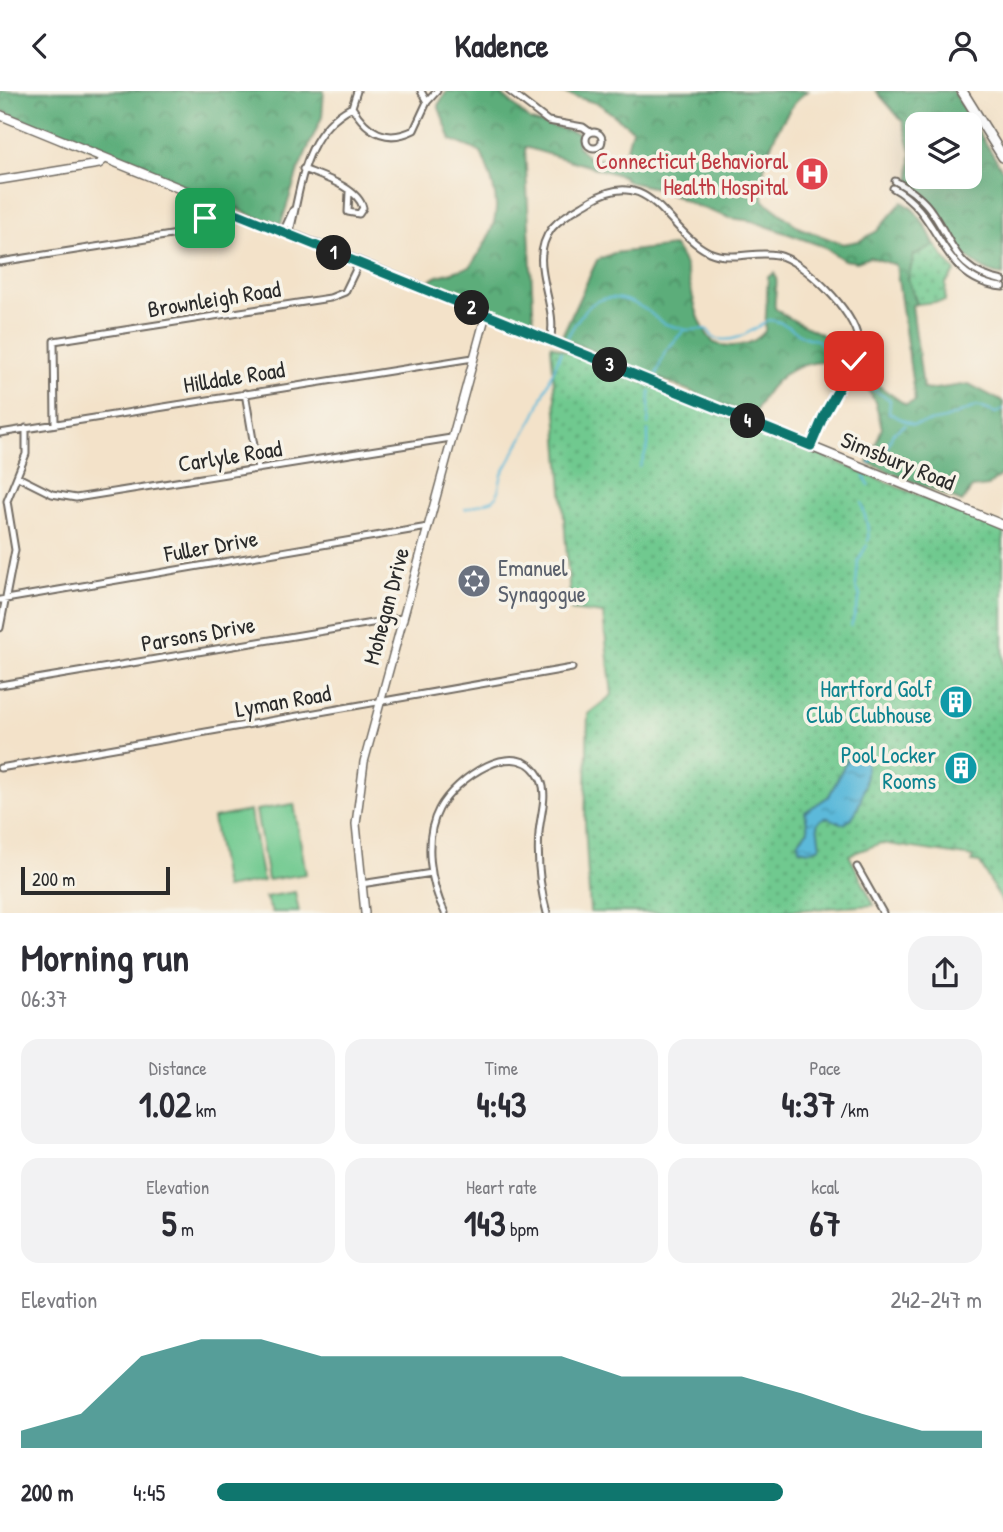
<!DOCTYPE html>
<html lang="en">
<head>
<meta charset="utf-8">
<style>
	:root { --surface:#fff; --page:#f2f2f3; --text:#2b2b33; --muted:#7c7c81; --accent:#0f766e }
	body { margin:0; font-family:"Patrick Hand",sans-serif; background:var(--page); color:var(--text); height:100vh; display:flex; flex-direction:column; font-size:26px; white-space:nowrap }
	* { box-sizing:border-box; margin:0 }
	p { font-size:23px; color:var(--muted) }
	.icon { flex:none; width:38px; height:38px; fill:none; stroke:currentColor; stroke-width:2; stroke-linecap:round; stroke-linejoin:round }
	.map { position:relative; height:822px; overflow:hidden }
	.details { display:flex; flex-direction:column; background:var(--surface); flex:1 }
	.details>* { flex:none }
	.buttons { position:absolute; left:905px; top:21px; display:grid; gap:14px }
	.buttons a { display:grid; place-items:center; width:77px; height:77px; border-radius:14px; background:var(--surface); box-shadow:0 7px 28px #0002; font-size:35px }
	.scale { position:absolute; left:21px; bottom:18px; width:149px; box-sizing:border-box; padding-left:7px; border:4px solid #2b2b2b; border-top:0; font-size:19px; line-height:24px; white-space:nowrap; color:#2b2b2b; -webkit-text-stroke:5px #f7f3e8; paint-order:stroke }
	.pin { position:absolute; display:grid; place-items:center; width:60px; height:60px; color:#fff; margin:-30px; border-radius:14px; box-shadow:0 4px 10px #0006 }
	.km { position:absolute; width:35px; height:35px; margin:-18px; border-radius:50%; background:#222; color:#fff; font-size:19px; line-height:35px; text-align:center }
	.round { display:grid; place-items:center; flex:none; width:74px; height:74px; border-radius:21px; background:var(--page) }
	.headline { display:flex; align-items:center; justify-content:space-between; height:119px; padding:0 21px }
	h1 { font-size:38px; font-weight:700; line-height:52px }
	.stats { display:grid; grid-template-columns:repeat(3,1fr); gap:10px; height:119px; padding:7px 21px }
	.stats div { display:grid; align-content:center; border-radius:18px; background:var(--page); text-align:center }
	.stats b { font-size:35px; font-weight:700 }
	.stats small { font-size:19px; font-weight:400 }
	.stats p { font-size:19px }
	.chart { height:196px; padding:14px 21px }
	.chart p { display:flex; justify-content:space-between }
	.chart svg { width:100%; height:126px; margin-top:7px; fill:var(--accent); opacity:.7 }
	ul { padding:0 21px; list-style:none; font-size:23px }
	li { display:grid; grid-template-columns:112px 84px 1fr; align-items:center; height:52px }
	li i { height:18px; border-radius:9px; background:var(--accent) }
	header { display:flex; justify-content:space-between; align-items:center; height:91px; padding:0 21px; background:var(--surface); font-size:32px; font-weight:700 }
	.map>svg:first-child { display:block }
	.grass { fill:url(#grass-dots); stroke:#4e7a5d; stroke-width:2 }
	.forest { fill:url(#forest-crowns); stroke:#446c52; stroke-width:2; fill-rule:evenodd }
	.pitch { fill:#70c98f; stroke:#4e7a5d; stroke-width:2 }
	.water { fill:url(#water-ripples); stroke:#447282; stroke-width:2 }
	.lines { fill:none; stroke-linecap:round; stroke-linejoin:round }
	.stream { stroke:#5cb9da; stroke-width:2 }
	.minor-casing { stroke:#716b62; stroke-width:9 }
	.tertiary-casing { stroke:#716b62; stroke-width:10 }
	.secondary-casing { stroke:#716b62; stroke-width:11 }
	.primary-casing { stroke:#716b62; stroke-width:12 }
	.minor { stroke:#fff; stroke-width:5 }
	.tertiary { stroke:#fff; stroke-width:7 }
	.secondary { stroke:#fff; stroke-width:8 }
	.primary { stroke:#fff; stroke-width:9 }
	.route-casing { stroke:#fff; stroke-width:14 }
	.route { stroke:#0f766e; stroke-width:9 }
	.labels { text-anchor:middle; stroke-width:7; stroke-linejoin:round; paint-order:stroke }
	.health-label { font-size:23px; fill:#be3a42; stroke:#f7f3e8; text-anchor:end }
	.street-label { font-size:23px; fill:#2b2b2b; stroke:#f7f3e8 }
	.worship-label { font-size:23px; fill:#5b616d; stroke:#f7f3e8; text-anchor:start }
	.culture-label { font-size:23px; fill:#0d838f; stroke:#f7f3e8; text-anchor:end }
</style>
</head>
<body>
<header><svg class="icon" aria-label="back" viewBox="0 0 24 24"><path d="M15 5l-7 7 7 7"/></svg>Kadence<svg class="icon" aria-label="person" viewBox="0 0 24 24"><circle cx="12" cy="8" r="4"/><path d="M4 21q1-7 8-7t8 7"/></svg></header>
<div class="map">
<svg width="1003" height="822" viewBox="0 0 1003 822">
	<defs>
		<pattern id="grass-dots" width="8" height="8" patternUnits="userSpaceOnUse" patternTransform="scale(1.75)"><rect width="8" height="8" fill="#70c98f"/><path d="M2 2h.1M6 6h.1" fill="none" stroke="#5ca375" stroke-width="1.8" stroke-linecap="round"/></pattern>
		<pattern id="forest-crowns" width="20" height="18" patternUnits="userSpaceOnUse" patternTransform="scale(1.75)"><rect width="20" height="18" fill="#5cad7a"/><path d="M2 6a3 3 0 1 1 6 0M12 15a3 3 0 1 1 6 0" fill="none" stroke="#4c8d64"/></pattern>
		<pattern id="water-ripples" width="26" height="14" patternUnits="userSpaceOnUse" patternTransform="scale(1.75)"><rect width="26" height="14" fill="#5cb9da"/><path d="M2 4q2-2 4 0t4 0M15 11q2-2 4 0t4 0" fill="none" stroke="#4c97b1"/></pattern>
	</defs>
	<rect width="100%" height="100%" fill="#f7f3e8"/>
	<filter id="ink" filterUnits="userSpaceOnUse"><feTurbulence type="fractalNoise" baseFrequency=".0143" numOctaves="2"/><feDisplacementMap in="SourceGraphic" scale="14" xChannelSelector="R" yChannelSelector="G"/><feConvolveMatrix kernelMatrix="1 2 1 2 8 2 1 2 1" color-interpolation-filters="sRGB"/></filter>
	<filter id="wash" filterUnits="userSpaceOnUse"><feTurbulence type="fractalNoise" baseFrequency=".00686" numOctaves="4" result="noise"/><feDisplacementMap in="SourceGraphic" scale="28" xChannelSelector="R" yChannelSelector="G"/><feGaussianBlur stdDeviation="1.57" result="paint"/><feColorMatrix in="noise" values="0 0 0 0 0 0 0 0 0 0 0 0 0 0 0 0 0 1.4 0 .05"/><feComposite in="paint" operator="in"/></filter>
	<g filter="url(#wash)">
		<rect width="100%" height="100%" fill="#f3e2c9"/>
		<path class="grass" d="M935 154 955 181 946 192 945 210 917 213 908 188 914 163Z
			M551 254 1003 439V813L980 772 972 771 973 766 881 752 849 764 874 814 752 822 590 821 585 732 588 623 612 604 603 523 571 519Z"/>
		<path class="forest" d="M0 0H324L322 26 299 77 280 136 0 19Z
			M447 0H498L531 30 578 42V55L589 68H608L626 61 632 38 599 13 556 0H807C783 18 754 79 764 110L800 137 843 153 859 150 877 140 902 111C919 119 927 138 935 154L914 164 908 188 917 213 912 214 923 297 928 299 969 293 1003 311V382L988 395 972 397 962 411 868 372 882 337 875 311 861 286H866L906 314 915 310 896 174 870 166 857 171 844 169 822 155 752 130 730 127 694 114 661 98 629 91 622 85 525 56 534 236 427 191 438 185 470 176C502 129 503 114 481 61L451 49 438 14Z
			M876 0H953L1003 80V185C953 174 943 123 910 91L911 61 903 31ZM917 33H970V86H917Z
			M673 155C694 172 687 224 714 252 731 258 753 255 765 240L768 186 774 182C780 190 773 206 775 217 790 233 839 245 844 263 832 272 826 270 813 272 782 277 765 299 753 326L561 247 597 169 614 162Z"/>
		<path class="pitch" d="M294 713 306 783 268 789 256 719Z
			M250 720 263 790 225 797 213 727Z
			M295 801 299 821H272L265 806Z"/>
		<path class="water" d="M858 660 866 665C868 684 862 724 844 733 833 731 826 720 817 733L820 756 809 760 799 758 798 751 808 739 805 721 829 705 849 665Z"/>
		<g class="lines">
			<path class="stream" d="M567 247C586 210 604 194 645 218 652 222 656 229 663 232 670 235 677 236 684 238
				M858 283 870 297 890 309 889 322 913 334 945 328 977 315 996 322 1003 318
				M656 284 665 261 684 239 707 238 714 247C736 254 753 238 769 229 789 230 799 249 818 249L823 257 844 272
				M648 334 650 300
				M870 372 887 357 893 342 905 334
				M640 376 648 355V339
				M864 385 869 394
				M862 412C864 426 870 435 868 450
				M465 418 493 409 497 405 502 383 535 324 561 261
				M856 494 858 470 867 454
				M851 535 860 505 856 496"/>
		</g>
	</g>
	<g filter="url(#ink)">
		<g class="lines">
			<defs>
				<path id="minor" d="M357 0 352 16C367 41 386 53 414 39L427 11 421 0
					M509 0 548 30 583 36 590 41
					M427 11 437 0
					M586 49a8 8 0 1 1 16 0a8 8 0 1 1-16 0Z
					M303 78C320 85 358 96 363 117L359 123 348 121 349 101
					M895 90C910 98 923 107 932 121 956 156 955 180 1003 190
					M893 97C944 124 938 189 1003 196
					M283 141 293 119
					M289 144C302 96 302 42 352 16
					M0 171 184 142 201 132 211 112
					M550 250C560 212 525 172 552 137 562 125 577 118 590 110 651 72 666 140 709 161 732 171 754 159 777 164 803 169 856 222 858 249 859 278 836 301 823 325 818 335 815 345 812 355
					M245 302 258 378
					M55 332 54 250 330 207 345 201 359 172
					M0 342 473 267
					M18 386 52 403 76 407 451 347
					M0 509 428 436
					M0 537 15 459 7 410 26 363V337
					M0 594 402 527
					M0 677 572 577
					M857 776 883 822
					M361 793 432 782
					M445 822C430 792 423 748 439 718 454 689 519 641 541 689 548 705 540 725 539 742 537 768 540 797 547 822"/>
				<path id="tertiary" d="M0 89 99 73 105 68
					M365 822 356 733 364 671 486 223"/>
				<path id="secondary" d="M0 24 1003 434"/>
				<path id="primary" d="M962 0 1003 66"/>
			</defs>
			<use href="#minor" class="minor-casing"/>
			<use href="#tertiary" class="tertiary-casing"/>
			<use href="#secondary" class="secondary-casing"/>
			<use href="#primary" class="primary-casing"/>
			<use href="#minor" class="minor"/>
			<use href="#tertiary" class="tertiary"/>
			<use href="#secondary" class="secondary"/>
			<use href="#primary" class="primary"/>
		</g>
	</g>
	<g class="lines" filter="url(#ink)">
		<defs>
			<path id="route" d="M205 127 211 112 811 355 824 324 854 270"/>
		</defs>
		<use href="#route" class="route-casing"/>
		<use href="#route" class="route"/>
	</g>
	<defs>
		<symbol id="hospital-disc" viewBox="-11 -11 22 22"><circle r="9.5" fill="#e0444e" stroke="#f7f3e8"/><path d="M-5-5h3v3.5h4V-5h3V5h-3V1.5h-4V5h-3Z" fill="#fff"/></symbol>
		<symbol id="synagogue-disc" viewBox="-11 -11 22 22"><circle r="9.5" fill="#6b7280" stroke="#f7f3e8"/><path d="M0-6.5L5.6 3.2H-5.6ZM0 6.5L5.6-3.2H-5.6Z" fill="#fff"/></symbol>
		<symbol id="building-disc" viewBox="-11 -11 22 22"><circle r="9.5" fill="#0f9aa8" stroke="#f7f3e8"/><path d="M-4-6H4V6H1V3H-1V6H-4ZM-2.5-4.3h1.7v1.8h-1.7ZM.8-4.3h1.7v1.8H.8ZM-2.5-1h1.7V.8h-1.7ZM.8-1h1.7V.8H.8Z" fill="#fff"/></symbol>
	</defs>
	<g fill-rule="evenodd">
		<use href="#hospital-disc" x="793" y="64" width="38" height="38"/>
		<use href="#synagogue-disc" x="455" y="471" width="38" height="38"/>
		<use href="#building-disc" x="937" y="592" width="38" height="38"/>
		<use href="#building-disc" x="942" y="658" width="38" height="38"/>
	</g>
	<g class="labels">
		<g class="health-label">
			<text x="788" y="78">Connecticut Behavioral<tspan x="788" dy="26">Health Hospital</tspan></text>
		</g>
		<g class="street-label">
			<text transform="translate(214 208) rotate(-9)" y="8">Brownleigh Road</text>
			<text transform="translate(234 286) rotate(-9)" y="8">Hilldale Road</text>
			<text transform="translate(230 365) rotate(-9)" y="8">Carlyle Road</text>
			<text transform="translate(898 370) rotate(22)" y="8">Simsbury Road</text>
			<text transform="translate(211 455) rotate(-10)" y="8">Fuller Drive</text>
			<text transform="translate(386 515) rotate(-75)" y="8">Mohegan Drive</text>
			<text transform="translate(198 543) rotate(-10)" y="8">Parsons Drive</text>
			<text transform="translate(283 610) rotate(-10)" y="8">Lyman Road</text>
		</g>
		<g class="worship-label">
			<text x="498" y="485">Emanuel<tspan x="498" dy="26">Synagogue</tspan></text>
		</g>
		<g class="culture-label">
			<text x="932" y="606">Hartford Golf<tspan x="932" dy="26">Club Clubhouse</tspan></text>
			<text x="936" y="672">Pool Locker<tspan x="936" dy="26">Rooms</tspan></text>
		</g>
	</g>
</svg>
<div class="buttons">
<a><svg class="icon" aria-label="layers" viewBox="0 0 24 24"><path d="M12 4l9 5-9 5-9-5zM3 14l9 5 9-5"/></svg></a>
</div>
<div class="scale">200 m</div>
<div class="pin" style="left:205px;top:127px;background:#1e9e55"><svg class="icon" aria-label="arrive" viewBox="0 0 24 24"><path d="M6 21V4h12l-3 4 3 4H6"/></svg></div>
<div class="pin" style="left:854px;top:270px;background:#d93025"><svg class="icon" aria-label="check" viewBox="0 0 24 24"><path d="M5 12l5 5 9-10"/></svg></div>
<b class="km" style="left:334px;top:162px">1</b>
<b class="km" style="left:472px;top:217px">2</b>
<b class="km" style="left:610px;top:274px">3</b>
<b class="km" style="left:748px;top:330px">4</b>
</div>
<section class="details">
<div class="headline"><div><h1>Morning run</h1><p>06:37</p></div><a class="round"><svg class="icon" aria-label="share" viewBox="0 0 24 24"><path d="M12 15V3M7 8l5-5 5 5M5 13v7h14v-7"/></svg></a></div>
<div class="stats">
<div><p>Distance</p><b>1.02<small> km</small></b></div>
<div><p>Time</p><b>4:43</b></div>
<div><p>Pace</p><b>4:37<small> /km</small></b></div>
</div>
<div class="stats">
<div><p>Elevation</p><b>5<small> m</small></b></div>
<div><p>Heart rate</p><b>143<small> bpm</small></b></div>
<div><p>kcal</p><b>67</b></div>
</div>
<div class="chart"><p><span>Elevation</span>242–247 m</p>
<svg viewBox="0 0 160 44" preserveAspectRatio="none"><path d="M0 44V38L10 32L20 12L30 6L40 6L50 12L60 12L70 12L80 12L90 12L100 19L110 19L120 19L130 25L140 32L150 38L160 38V44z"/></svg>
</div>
<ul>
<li><b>200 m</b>4:45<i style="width:74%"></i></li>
</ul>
</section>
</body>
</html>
